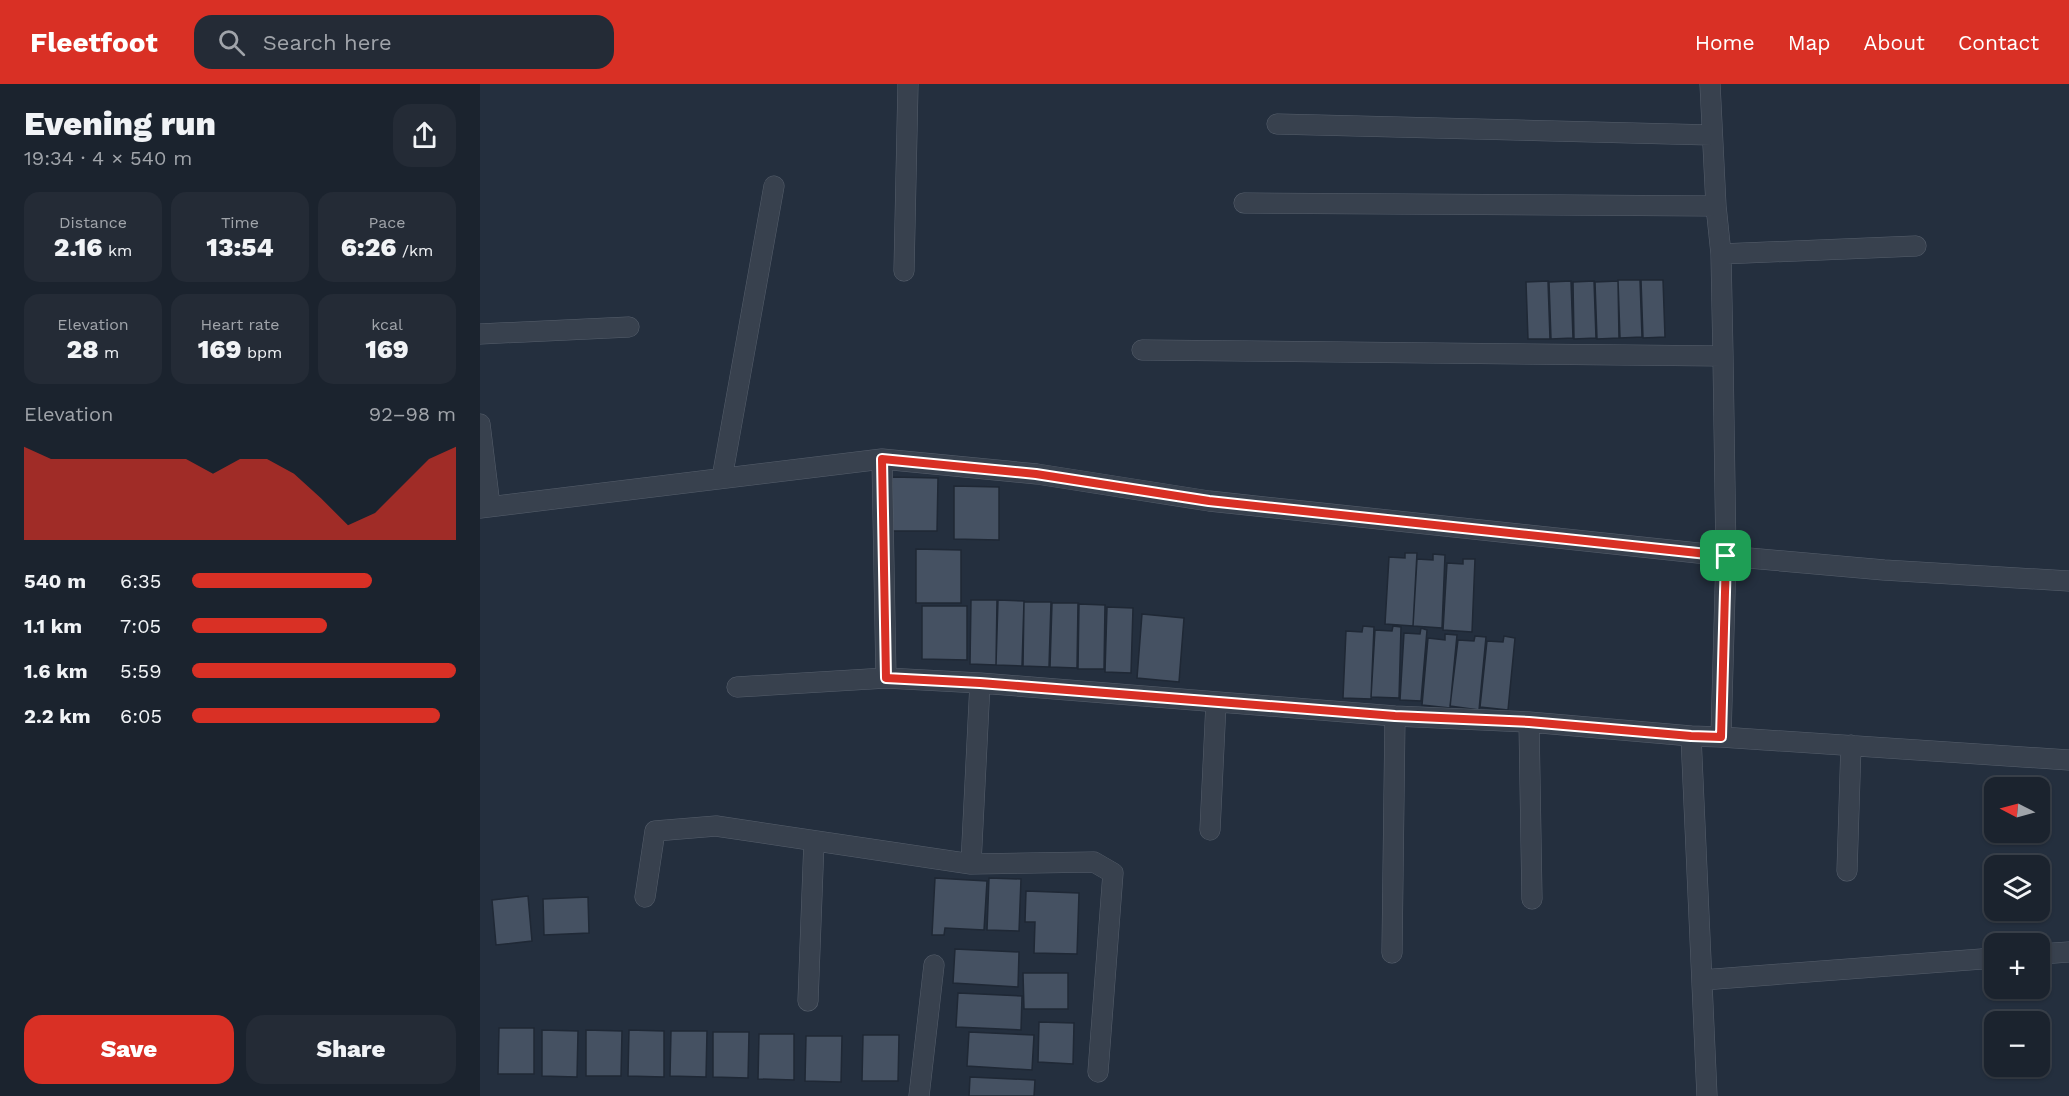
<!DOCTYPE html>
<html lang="en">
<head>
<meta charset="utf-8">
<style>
	:root { --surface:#1b232e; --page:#242b36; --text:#f1f3f6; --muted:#a0a4aa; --line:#39404a; --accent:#d93025 }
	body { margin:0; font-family:"Work Sans",sans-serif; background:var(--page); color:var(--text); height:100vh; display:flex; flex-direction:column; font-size:22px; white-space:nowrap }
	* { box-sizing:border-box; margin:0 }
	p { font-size:20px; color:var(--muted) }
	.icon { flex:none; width:33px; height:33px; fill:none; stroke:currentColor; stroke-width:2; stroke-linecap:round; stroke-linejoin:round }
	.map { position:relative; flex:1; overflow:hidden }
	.details { display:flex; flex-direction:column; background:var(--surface); width:480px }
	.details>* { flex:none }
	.needle { width:39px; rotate:276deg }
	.fabs { position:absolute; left:1504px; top:693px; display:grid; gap:12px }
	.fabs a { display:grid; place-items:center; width:66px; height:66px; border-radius:12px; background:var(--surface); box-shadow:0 2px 4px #0004,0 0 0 2px var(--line); font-size:30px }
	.pin { position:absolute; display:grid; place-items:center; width:51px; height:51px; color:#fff; margin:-26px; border-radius:12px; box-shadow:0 3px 9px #0006 }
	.round { display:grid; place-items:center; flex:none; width:63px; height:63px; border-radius:18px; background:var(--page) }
	.headline { display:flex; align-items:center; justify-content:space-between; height:102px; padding:0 24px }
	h1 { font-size:33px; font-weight:800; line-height:45px }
	.figures { display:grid; grid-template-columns:repeat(3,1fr); gap:9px; height:102px; padding:6px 24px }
	.figures div { display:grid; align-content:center; border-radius:15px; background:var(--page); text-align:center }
	.figures b { font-size:26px; font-weight:800 }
	.figures small { font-size:16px; font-weight:400 }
	.figures p { font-size:16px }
	.chart { height:168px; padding:12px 24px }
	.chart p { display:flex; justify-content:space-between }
	.chart svg { width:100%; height:108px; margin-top:6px; fill:var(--accent); opacity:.7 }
	.button { display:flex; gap:12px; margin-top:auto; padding:12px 24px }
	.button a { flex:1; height:69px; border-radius:18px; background:var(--accent); color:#fff; font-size:24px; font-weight:800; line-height:69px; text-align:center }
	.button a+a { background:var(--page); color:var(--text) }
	ul { padding:0 24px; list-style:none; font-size:20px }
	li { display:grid; grid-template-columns:96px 72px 1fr; align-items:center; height:45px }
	li i { height:15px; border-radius:8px; background:var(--accent) }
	header { display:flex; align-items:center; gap:36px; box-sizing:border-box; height:84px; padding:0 30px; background:var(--accent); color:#fff }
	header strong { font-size:28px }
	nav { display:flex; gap:33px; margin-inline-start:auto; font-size:21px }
	.search { width:420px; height:54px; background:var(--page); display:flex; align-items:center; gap:15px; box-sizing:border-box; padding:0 21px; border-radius:18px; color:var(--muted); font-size:22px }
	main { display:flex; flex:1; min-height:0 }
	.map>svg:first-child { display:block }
	.building { fill:#455162; stroke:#1f2835; stroke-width:1.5 }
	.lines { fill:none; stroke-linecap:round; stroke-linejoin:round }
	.minor-casing { stroke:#565f6c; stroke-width:21 }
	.minor { stroke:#38414e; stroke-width:20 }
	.route-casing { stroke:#fff; stroke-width:12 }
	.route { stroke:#d93025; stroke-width:8 }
</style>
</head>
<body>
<header>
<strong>Fleetfoot</strong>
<div class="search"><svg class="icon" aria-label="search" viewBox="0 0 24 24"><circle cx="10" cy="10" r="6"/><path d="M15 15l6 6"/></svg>Search here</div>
<nav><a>Home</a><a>Map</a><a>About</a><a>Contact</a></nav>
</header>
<main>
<section class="details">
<div class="headline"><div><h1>Evening run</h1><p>19:34 · 4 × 540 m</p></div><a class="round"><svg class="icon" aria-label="share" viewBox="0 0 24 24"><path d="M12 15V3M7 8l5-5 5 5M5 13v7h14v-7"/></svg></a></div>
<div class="figures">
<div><p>Distance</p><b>2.16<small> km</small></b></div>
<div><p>Time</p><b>13:54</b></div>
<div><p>Pace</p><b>6:26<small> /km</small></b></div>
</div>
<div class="figures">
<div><p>Elevation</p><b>28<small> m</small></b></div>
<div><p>Heart rate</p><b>169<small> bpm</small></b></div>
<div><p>kcal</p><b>169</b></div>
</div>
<div class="chart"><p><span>Elevation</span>92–98 m</p>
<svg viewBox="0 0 160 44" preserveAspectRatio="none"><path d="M0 44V6L10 11L20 11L30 11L40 11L50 11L60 11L70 17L80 11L90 11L100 17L110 27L120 38L130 33L140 22L150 11L160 6V44z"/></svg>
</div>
<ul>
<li><b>540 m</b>6:35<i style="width:68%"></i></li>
<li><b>1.1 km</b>7:05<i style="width:51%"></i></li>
<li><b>1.6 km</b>5:59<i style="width:100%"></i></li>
<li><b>2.2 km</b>6:05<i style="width:94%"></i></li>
</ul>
<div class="button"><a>Save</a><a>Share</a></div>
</section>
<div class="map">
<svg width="1589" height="1012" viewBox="0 0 1589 1012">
	<rect width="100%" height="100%" fill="#242f3e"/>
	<path class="building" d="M1138 196H1160L1162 253 1140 254Z
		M1161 196H1183L1185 253 1163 254Z
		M1068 197 1070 255H1048L1046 198Z
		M1091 197 1093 254 1071 255 1069 198Z
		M1114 197 1116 254 1094 255 1093 198Z
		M1138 197 1139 254 1117 255 1115 198Z
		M412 393 458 394 457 447H412Z
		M474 402 519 403V456L474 455Z
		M436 465 481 466V519H436Z
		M925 469H937L933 542 905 540 909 473 925 474Z
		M953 470 965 471 962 544 933 542 937 475 953 476Z
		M983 475H995L992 548 963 546 967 479 983 480Z
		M491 516H517L516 581 490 580Z
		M518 516 544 517 542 582 516 581Z
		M544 518H571L569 583 543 582Z
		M572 519H598L597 584 570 583Z
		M599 520 625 521 624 585H598Z
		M442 522H487V576L442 575Z
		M627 523 653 524 651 589 625 588Z
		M662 530 704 534 699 598 657 594Z
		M883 542 894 543 891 615 863 614 866 547 882 548Z
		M913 542 921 543 919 614 891 613 895 546 912 547Z
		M941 544 947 546 941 617 920 616 924 549 940 550Z
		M965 550 977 551 970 624 942 621 948 554 965 556Z
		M995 552 1006 553 999 626 970 622 978 556 994 557Z
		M1024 552 1035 554 1028 626 1000 623 1007 557 1023 558Z
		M455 794 507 797 504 846 465 844 464 851H452Z
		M509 794 541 795 539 847 507 846Z
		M546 807 599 809 597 870 554 869 555 838H545Z
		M48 812 52 857 16 861 12 816Z
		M108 813 109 849 64 851 63 815Z
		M475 865 539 868 538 903 473 899Z
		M543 889H588V925H544Z
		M478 909 542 912 541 946 476 943Z
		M559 938 594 939 593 980 558 978Z
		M19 944H54V990H18Z
		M62 946 98 947 97 993 62 992Z
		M106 946 142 947 141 992H106Z
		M149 946 184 947V993L148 992Z
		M191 947H227L226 993 190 992Z
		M233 948H269L268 994 233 993Z
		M489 948 554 951 552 986 487 982Z
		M279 950H314V996L278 995Z
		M383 951H419L418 997H382Z
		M326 952H362L361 998 325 997Z
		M490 993 555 996 554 1012H489Z"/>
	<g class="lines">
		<defs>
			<path id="minor" d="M1230 0 1236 122 1241 170 1243 272 1246 472 1241 653
				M797 40 1231 51
				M764 119 1236 122
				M1241 170 1436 162
				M424 187 428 0
				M0 250 149 243
				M662 266 1243 272
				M0 340 10 422
				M402 375 557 390 729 417 1246 472 1404 486 1589 497
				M242 394 294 102
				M0 424 402 375 406 594
				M257 603 406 594 500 599 915 632 1049 638 1211 652 1227 1012
				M1049 638 1052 815
				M1211 652 1241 653 1589 676
				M730 746 736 619
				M491 780 614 778 633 789 618 988
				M1367 787 1371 661
				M165 813 175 747 236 742 491 780 500 599
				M912 869 915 632
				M1560 870 1589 868
				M1222 896 1515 874
				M328 917 334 757
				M439 1012 454 881"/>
		</defs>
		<use href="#minor" class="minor-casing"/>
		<use href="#minor" class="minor"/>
	</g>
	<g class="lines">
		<defs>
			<path id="route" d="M402 375 556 390 729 417 1246 472 1241 653 1211 652 1049 638 915 632 500 599 406 594Z"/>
		</defs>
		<use href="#route" class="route-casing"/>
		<use href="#route" class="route"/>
	</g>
</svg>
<div class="fabs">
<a><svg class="needle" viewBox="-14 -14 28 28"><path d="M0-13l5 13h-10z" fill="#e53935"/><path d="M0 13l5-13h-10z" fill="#a0a4aa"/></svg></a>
<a><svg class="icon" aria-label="layers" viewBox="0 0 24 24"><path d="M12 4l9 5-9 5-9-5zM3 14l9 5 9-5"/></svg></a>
<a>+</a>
<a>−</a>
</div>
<div class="pin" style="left:1246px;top:472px;background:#1e9e55"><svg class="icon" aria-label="arrive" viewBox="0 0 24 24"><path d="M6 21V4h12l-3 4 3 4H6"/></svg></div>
</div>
</main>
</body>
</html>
